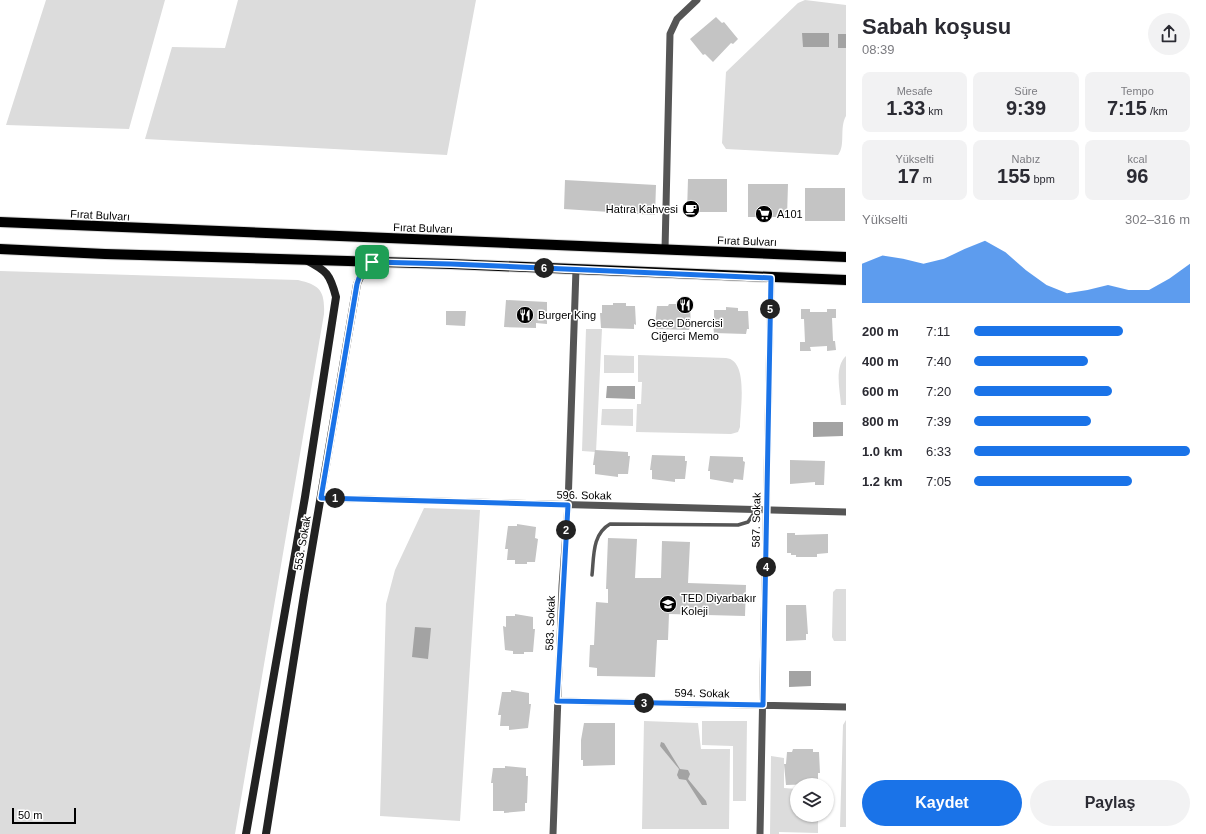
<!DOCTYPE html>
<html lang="tr">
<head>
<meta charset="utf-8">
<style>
	:root { --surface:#fff; --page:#f2f2f3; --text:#2b2b33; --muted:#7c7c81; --accent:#1a73e8 }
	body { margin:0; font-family:Helvetica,sans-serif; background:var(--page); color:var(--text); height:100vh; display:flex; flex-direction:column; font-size:15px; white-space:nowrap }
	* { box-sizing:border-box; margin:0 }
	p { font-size:13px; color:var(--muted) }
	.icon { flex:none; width:22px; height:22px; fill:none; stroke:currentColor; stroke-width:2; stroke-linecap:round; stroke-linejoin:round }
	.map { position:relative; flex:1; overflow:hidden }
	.drawer { display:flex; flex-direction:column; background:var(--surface); width:360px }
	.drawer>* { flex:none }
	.buttons { position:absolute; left:790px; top:778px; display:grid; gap:8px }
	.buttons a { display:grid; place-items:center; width:44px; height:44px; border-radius:50%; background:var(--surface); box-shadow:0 1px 3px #0004; font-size:20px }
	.scale { position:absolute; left:12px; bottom:10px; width:64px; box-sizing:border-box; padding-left:4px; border:2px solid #000; border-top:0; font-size:11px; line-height:14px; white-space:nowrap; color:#000; -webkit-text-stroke:3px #fff; paint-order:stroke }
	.pin { position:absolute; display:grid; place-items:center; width:34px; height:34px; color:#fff; margin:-17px; border-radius:8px; box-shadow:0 2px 6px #0006 }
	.km { position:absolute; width:20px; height:20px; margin:-10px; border-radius:50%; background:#222; color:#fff; font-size:11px; line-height:20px; text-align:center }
	.round { display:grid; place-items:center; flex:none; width:42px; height:42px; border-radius:21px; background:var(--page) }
	.headline { display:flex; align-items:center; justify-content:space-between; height:68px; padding:0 16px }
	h1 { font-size:22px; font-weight:800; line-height:30px }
	.stats { display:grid; grid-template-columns:repeat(3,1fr); gap:6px; height:68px; padding:4px 16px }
	.stats div { display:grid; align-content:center; border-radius:8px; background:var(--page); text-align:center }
	.stats b { font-size:20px; font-weight:800 }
	.stats small { font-size:11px; font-weight:400 }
	.stats p { font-size:11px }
	.chart { height:112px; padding:8px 16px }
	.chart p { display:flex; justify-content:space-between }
	.chart svg { width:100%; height:72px; margin-top:4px; fill:var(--accent); opacity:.7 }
	.cta { display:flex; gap:8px; margin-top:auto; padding:8px 16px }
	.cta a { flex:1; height:46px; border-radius:24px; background:var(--accent); color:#fff; font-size:16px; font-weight:800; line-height:46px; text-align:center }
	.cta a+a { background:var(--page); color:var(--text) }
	ul { padding:0 16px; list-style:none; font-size:13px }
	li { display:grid; grid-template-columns:64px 48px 1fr; align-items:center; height:30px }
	li i { height:10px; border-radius:5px; background:var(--accent) }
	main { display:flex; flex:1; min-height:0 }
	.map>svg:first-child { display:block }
	.green { fill:#dcdcdc }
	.water { fill:#a3a3a3 }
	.building { fill:#c4c4c4 }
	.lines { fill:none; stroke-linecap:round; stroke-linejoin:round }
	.primary-casing { stroke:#dbdbdb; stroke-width:12 }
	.lane { stroke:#555; stroke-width:3.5 }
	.street { stroke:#555; stroke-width:7 }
	.secondary { stroke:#222; stroke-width:8 }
	.primary { stroke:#000; stroke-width:10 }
	.route-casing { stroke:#fff; stroke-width:8 }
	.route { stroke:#1a73e8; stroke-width:5 }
	.labels { text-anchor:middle; stroke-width:3; stroke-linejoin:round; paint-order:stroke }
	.poi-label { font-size:11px; fill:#000; stroke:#fff; text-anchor:start }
	.street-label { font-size:11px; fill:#000; stroke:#fff }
</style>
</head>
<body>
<main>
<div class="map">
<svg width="846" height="834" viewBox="0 0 846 834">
	<rect width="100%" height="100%" fill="#fff"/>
	<path class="green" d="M46 0H165L129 129 6 125Z
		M238 0H476L447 155 145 139 172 47 225 48Z
		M805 0 846 5V116C839 128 846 145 838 155L726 149 722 143 726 72 798 3Z
		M0 271 298 280C320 285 325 291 324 314L235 834H0Z
		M586 329H602L596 452 582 451Z
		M604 355 634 356V373H604Z
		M638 355 726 358C749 360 740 410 740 427L738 432 731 434 636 432 637 404H641L642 382H638Z
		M846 356V405H841C840 390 834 367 846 356Z
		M602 409H633V426L601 425Z
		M424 508 480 510 460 821 380 816 386 604 395 570Z
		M836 589H846V641H834L832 637 833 592Z
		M846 720V827H840L843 725Z
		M644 721 698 723 701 749H730L729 829H642Z
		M702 721H747L746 801H733V746L702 745Z
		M771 756 784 758V788L797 789V815H818V833L779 832V834H770Z"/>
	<path class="water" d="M802 33H829V47H803Z
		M838 34H846V48H838Z
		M607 386H635V399L606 398Z
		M813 422H843V436L813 437Z
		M415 627 431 628 428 659 412 657Z
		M789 671H811V686L789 687Z
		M661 742 664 743 680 769 688 770 690 774 688 779 706 801 707 805H702L686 780 679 779 677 775 679 769 660 746Z"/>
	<path class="building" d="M716 17 722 23 724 22 738 39 733 44 731 43 713 62 705 54 703 55 690 39Z
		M688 179H727V212H687Z
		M565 180 656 185 655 215 564 209Z
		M748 184H788L787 217H748Z
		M805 188H845V221H805Z
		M506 300 547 302V324L536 323V328L504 327Z
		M613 303H626V306H635L636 325 634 324V329L601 328 600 313H602V305H613Z
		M669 304H681V307H690L691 326H690L689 330 656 329 657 324H655L657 306H668Z
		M726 307 738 308V311H748L749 329H747L746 334 714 333 712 318H714V310H726Z
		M801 309H810V312H827V309H836V318H832L833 341H835L836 350 827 351V346L810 347 811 351H800V342H805L804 319H801Z
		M446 311H466L465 326 446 325Z
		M595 450 628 452V456H630L628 474H618V477L595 474V465H593Z
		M652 455 685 456V461H687L685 479H675V482L652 479V470H650Z
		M710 456 743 457V461L745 462 743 480 734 479 733 483 710 479V471H708Z
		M790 460 825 461 824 485H815V482L790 484Z
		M517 524 536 527 535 538 538 539 535 562H527V564H515V560H507L508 549H505L508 526H517Z
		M787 533H795V535L828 534V553L817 554V557H796V555H791V553H787Z
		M608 538 637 539 635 578H661L662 541 690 542 688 583 746 585 745 616 669 614 668 640H657L655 677 597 676V668L589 667 590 645H594L596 602 608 603V589H606Z
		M786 605H806L808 634H806V640L786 641Z
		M515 614 533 617V629H535L533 652H524V654H513V651L505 650 503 626 506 627V616H515Z
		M511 690 529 693V704H531L528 728 509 730V726H500L501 715H498L502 692H511Z
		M584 723H615V765L583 766V760H581V740Z
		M793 749H813V752H819L820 773H818V784L786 785 784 764H786L787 752H792Z
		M505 766 526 768V776H528L527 803H525V811L504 813V811H493V783H491L493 768H505Z"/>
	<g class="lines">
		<defs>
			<path id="primary" d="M0 222 846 257
				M0 249 105 254 451 264 846 280"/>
		</defs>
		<use href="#primary" class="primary-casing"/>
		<path class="lane" d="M592 575C594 557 592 534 610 524L738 525 748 522 756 510"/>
		<path class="street" d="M665 250 670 34 677 19 697 0
			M321 498 846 512
			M557 701 846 707
			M553 834 562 586 568 505 576 269
			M760 834 771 278"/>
		<path class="secondary" d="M246 834 305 497 336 297C330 274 327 271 306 260
			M266 834 304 595 357 284 361 275 372 262"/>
		<use href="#primary" class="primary"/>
	</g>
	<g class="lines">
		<defs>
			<path id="route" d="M372 262 451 264 771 278 763 705 557 701 568 505 321 498 357 284 360 275Z"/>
		</defs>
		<use href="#route" class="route-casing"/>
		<use href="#route" class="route"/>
	</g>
	<defs>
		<symbol id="cafe-disc" viewBox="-11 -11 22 22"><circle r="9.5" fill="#000" stroke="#fff"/><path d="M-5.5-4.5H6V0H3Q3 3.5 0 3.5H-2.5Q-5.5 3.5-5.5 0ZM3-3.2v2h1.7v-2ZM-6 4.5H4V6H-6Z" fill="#fff"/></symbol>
		<symbol id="supermarket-disc" viewBox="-11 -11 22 22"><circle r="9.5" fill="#000" stroke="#fff"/><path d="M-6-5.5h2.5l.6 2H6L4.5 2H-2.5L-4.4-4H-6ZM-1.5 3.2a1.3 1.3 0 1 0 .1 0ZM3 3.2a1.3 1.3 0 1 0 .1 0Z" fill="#fff"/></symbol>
		<symbol id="restaurant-disc" viewBox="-11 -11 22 22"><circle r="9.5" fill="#000" stroke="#fff"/><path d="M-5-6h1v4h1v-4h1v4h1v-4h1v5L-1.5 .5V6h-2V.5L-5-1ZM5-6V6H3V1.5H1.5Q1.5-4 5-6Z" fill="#fff"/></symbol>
		<symbol id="school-disc" viewBox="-11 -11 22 22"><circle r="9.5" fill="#000" stroke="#fff"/><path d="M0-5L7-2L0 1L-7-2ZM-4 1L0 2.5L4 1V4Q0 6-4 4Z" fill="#fff"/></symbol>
	</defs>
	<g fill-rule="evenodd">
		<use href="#cafe-disc" x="681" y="199" width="20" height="20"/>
		<use href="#supermarket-disc" x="754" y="204" width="20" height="20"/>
		<use href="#restaurant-disc" x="675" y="295" width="20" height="20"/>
		<use href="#restaurant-disc" x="515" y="305" width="20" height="20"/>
		<use href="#school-disc" x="658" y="594" width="20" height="20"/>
	</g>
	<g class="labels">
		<g class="poi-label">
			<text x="678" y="213" text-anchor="end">Hatıra Kahvesi</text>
			<text x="777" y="218">A101</text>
			<text x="538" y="319">Burger King</text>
			<text x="685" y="327" text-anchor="middle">Gece Dönercisi<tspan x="685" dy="13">Ciğerci Memo</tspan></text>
			<text x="681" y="602">TED Diyarbakır<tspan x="681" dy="13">Koleji</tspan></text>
		</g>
		<g class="street-label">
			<text transform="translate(100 215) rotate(3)" y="4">Fırat Bulvarı</text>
			<text transform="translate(423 228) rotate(2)" y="4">Fırat Bulvarı</text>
			<text transform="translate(747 241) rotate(2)" y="4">Fırat Bulvarı</text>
			<text transform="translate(584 495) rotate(1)" y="4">596. Sokak</text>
			<text transform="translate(756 520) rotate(-89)" y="4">587. Sokak</text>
			<text transform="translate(302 543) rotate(-80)" y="4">553. Sokak</text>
			<text transform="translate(550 623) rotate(-88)" y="4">583. Sokak</text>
			<text transform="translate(702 693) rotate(1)" y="4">594. Sokak</text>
		</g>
	</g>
</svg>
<div class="buttons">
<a><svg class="icon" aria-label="layers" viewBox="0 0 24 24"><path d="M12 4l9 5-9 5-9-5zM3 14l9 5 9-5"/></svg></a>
</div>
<div class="scale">50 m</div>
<div class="pin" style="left:372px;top:262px;background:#1e9e55"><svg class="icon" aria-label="arrive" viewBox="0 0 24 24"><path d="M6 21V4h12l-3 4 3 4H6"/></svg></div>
<b class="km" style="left:335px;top:498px">1</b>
<b class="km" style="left:566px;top:530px">2</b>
<b class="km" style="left:644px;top:703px">3</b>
<b class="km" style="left:766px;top:567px">4</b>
<b class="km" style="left:770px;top:309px">5</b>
<b class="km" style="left:544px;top:268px">6</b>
</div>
<section class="drawer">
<div class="headline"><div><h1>Sabah koşusu</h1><p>08:39</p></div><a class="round"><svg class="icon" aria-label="share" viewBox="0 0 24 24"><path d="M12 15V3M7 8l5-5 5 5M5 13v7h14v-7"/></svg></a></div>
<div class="stats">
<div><p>Mesafe</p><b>1.33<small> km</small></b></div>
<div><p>Süre</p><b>9:39</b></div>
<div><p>Tempo</p><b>7:15<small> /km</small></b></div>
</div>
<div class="stats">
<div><p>Yükselti</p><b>17<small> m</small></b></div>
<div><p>Nabız</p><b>155<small> bpm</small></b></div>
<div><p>kcal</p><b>96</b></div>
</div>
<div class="chart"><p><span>Yükselti</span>302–316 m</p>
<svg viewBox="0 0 160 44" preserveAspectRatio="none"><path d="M0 44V20L10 15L20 17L30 20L40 17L50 11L60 6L70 13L80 24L90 33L100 38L110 36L120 33L130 36L140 36L150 29L160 20V44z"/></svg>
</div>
<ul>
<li><b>200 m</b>7:11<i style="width:69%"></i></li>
<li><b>400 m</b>7:40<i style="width:53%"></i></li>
<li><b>600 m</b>7:20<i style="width:64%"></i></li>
<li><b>800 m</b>7:39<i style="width:54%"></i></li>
<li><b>1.0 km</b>6:33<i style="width:100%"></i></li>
<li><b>1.2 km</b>7:05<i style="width:73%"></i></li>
</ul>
<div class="cta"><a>Kaydet</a><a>Paylaş</a></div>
</section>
</main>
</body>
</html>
